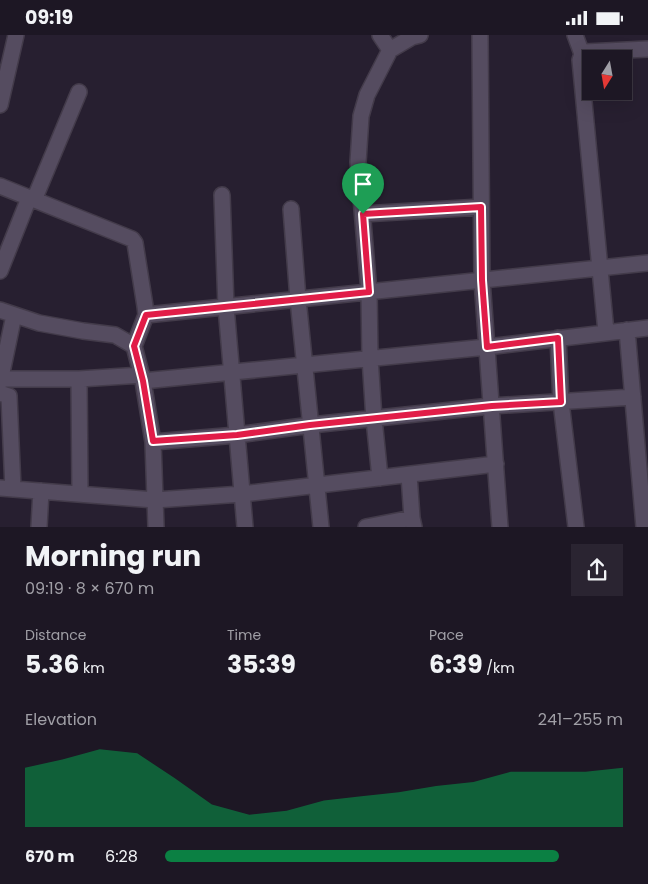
<!DOCTYPE html>
<html lang="en">
<head>
<meta charset="utf-8">
<style>
	:root { --surface:#1d1724; --page:#2a2431; --text:#f1f3f6; --muted:#a09fa6; --line:#3b3641; --accent:#0b8043 }
	body { margin:0; font-family:Poppins,sans-serif; background:var(--page); color:var(--text); height:100vh; display:flex; flex-direction:column; font-size:19px; white-space:nowrap }
	* { box-sizing:border-box; margin:0 }
	p { font-size:16px; color:var(--muted) }
	.icon { flex:none; width:28px; height:28px; fill:none; stroke:currentColor; stroke-width:2; stroke-linecap:round; stroke-linejoin:round }
	.map { position:relative; height:492px; overflow:hidden }
	.side { display:flex; flex-direction:column; background:var(--surface); flex:1 }
	.side>* { flex:none }
	.needle { width:32px; rotate:191deg }
	.controls { position:absolute; left:582px; top:15px; display:grid; gap:10px }
	.controls a { display:grid; place-items:center; width:50px; height:50px; border-radius:0px; background:var(--surface); box-shadow:0 5px 20px #0002,0 0 0 1px var(--line); font-size:25px }
	.pin { position:absolute; display:grid; place-items:center; width:42px; height:42px; color:#fff; margin:-51px -21px; border-radius:50% 50% 50% 0; rotate:-45deg; box-shadow:0 0 5px #0007 }
	.pin .icon { rotate:45deg }
	.round { display:grid; place-items:center; flex:none; width:52px; height:52px; border-radius:0px; background:var(--page) }
	.summary { display:flex; align-items:center; justify-content:space-between; height:85px; padding:0 25px }
	h1 { font-size:28px; font-weight:700; line-height:38px }
	.stats { display:grid; grid-template-columns:repeat(3,1fr); gap:8px; height:85px; padding:5px 25px }
	.stats div { display:grid; align-content:center }
	.stats b { font-size:25px; font-weight:700 }
	.stats small { font-size:14px; font-weight:400 }
	.stats p { font-size:14px }
	.chart { height:140px; padding:10px 25px }
	.chart p { display:flex; justify-content:space-between }
	.chart svg { width:100%; height:90px; margin-top:5px; fill:var(--accent); opacity:.7 }
	ul { padding:0 25px; list-style:none; font-size:16px }
	li { display:grid; grid-template-columns:80px 60px 1fr; align-items:center; height:38px }
	li i { height:12px; border-radius:6px; background:var(--accent) }
	.status { display:flex; justify-content:space-between; align-items:center; height:35px; padding:0 25px; background:var(--surface); direction:ltr }
	.status svg { height:14px; fill:currentColor }
	.map>svg:first-child { display:block }
	.lines { fill:none; stroke-linecap:round; stroke-linejoin:round }
	.minor-casing { stroke:#433b4a; stroke-width:18 }
	.minor { stroke:#554c60; stroke-width:15 }
	.route-casing { stroke:#fff; stroke-width:10 }
	.route { stroke:#e11d48; stroke-width:6 }
</style>
</head>
<body>
<div class="status"><b>09:19</b><svg viewBox="0 0 49 12"><path d="M0 12V9h3v3zM5 12V6h3v6zM10 12V3h3v9zM15 12V0h3v12zM26 1h20v11H26zM47 4h2v5h-2z"/></svg></div>
<div class="map">
<svg width="648" height="492" viewBox="0 0 648 492">
	<rect width="100%" height="100%" fill="#271f30"/>
	<g class="lines">
		<defs>
			<path id="minor" d="M380 0 390 15
				M480 0 482 245 500 492
				M575 0 582 19
				M0 70 16 0
				M0 151 132 204 135 208 145 271 146 280 134 311
				M222 160 226 272 245 492
				M34 165 79 57
				M291 174 298 264 321 492
				M363 179 481 172
				M0 236 29 163
				M0 275 39 288 83 296 115 300 134 311 143 346 153 407 156 492
				M146 280 648 228
				M627 295 644 492
				M606 297 580 25 582 19 585 17 648 14
				M558 303 561 367 576 492
				M1 344H79L142 340
				M79 344 80 459
				M143 346 487 312 648 293
				M0 347 14 280
				M0 358 9 361 13 454
				M153 407 237 400 311 390 491 371 633 362
				M409 440 412 483
				M380 443 374 384 370 323 369 257 358 127 361 81 367 60 390 15 412 2 420 0
				M0 453 155 465 242 459 496 429
				M39 492 41 456
				M366 492 412 483 414 492"/>
		</defs>
		<use href="#minor" class="minor-casing"/>
		<use href="#minor" class="minor"/>
	</g>
	<g class="lines">
		<defs>
			<path id="route" d="M481 172 482 245 487 312 558 303 561 367 492 371 310 390 237 400 153 406 143 346 134 311 146 280 369 257 363 179Z"/>
		</defs>
		<use href="#route" class="route-casing"/>
		<use href="#route" class="route"/>
	</g>
</svg>
<div class="controls">
<a><svg class="needle" viewBox="-14 -14 28 28"><path d="M0-13l5 13h-10z" fill="#e53935"/><path d="M0 13l5-13h-10z" fill="#a09fa6"/></svg></a>
</div>
<div class="pin" style="left:363px;top:179px;background:#1e9e55"><svg class="icon" aria-label="arrive" viewBox="0 0 24 24"><path d="M6 21V4h12l-3 4 3 4H6"/></svg></div>
</div>
<section class="side">
<div class="summary"><div><h1>Morning run</h1><p>09:19 · 8 × 670 m</p></div><a class="round"><svg class="icon" aria-label="share" viewBox="0 0 24 24"><path d="M12 15V3M7 8l5-5 5 5M5 13v7h14v-7"/></svg></a></div>
<div class="stats">
<div><p>Distance</p><b>5.36<small> km</small></b></div>
<div><p>Time</p><b>35:39</b></div>
<div><p>Pace</p><b>6:39<small> /km</small></b></div>
</div>
<div class="chart"><p><span>Elevation</span>241–255 m</p>
<svg viewBox="0 0 160 44" preserveAspectRatio="none"><path d="M0 44V15L10 11L20 6L30 8L40 20L50 33L60 38L70 36L80 31L90 29L100 27L110 24L120 22L130 17L140 17L150 17L160 15V44z"/></svg>
</div>
<ul>
<li><b>670 m</b>6:28<i style="width:86%"></i></li>
</ul>
</section>
</body>
</html>
